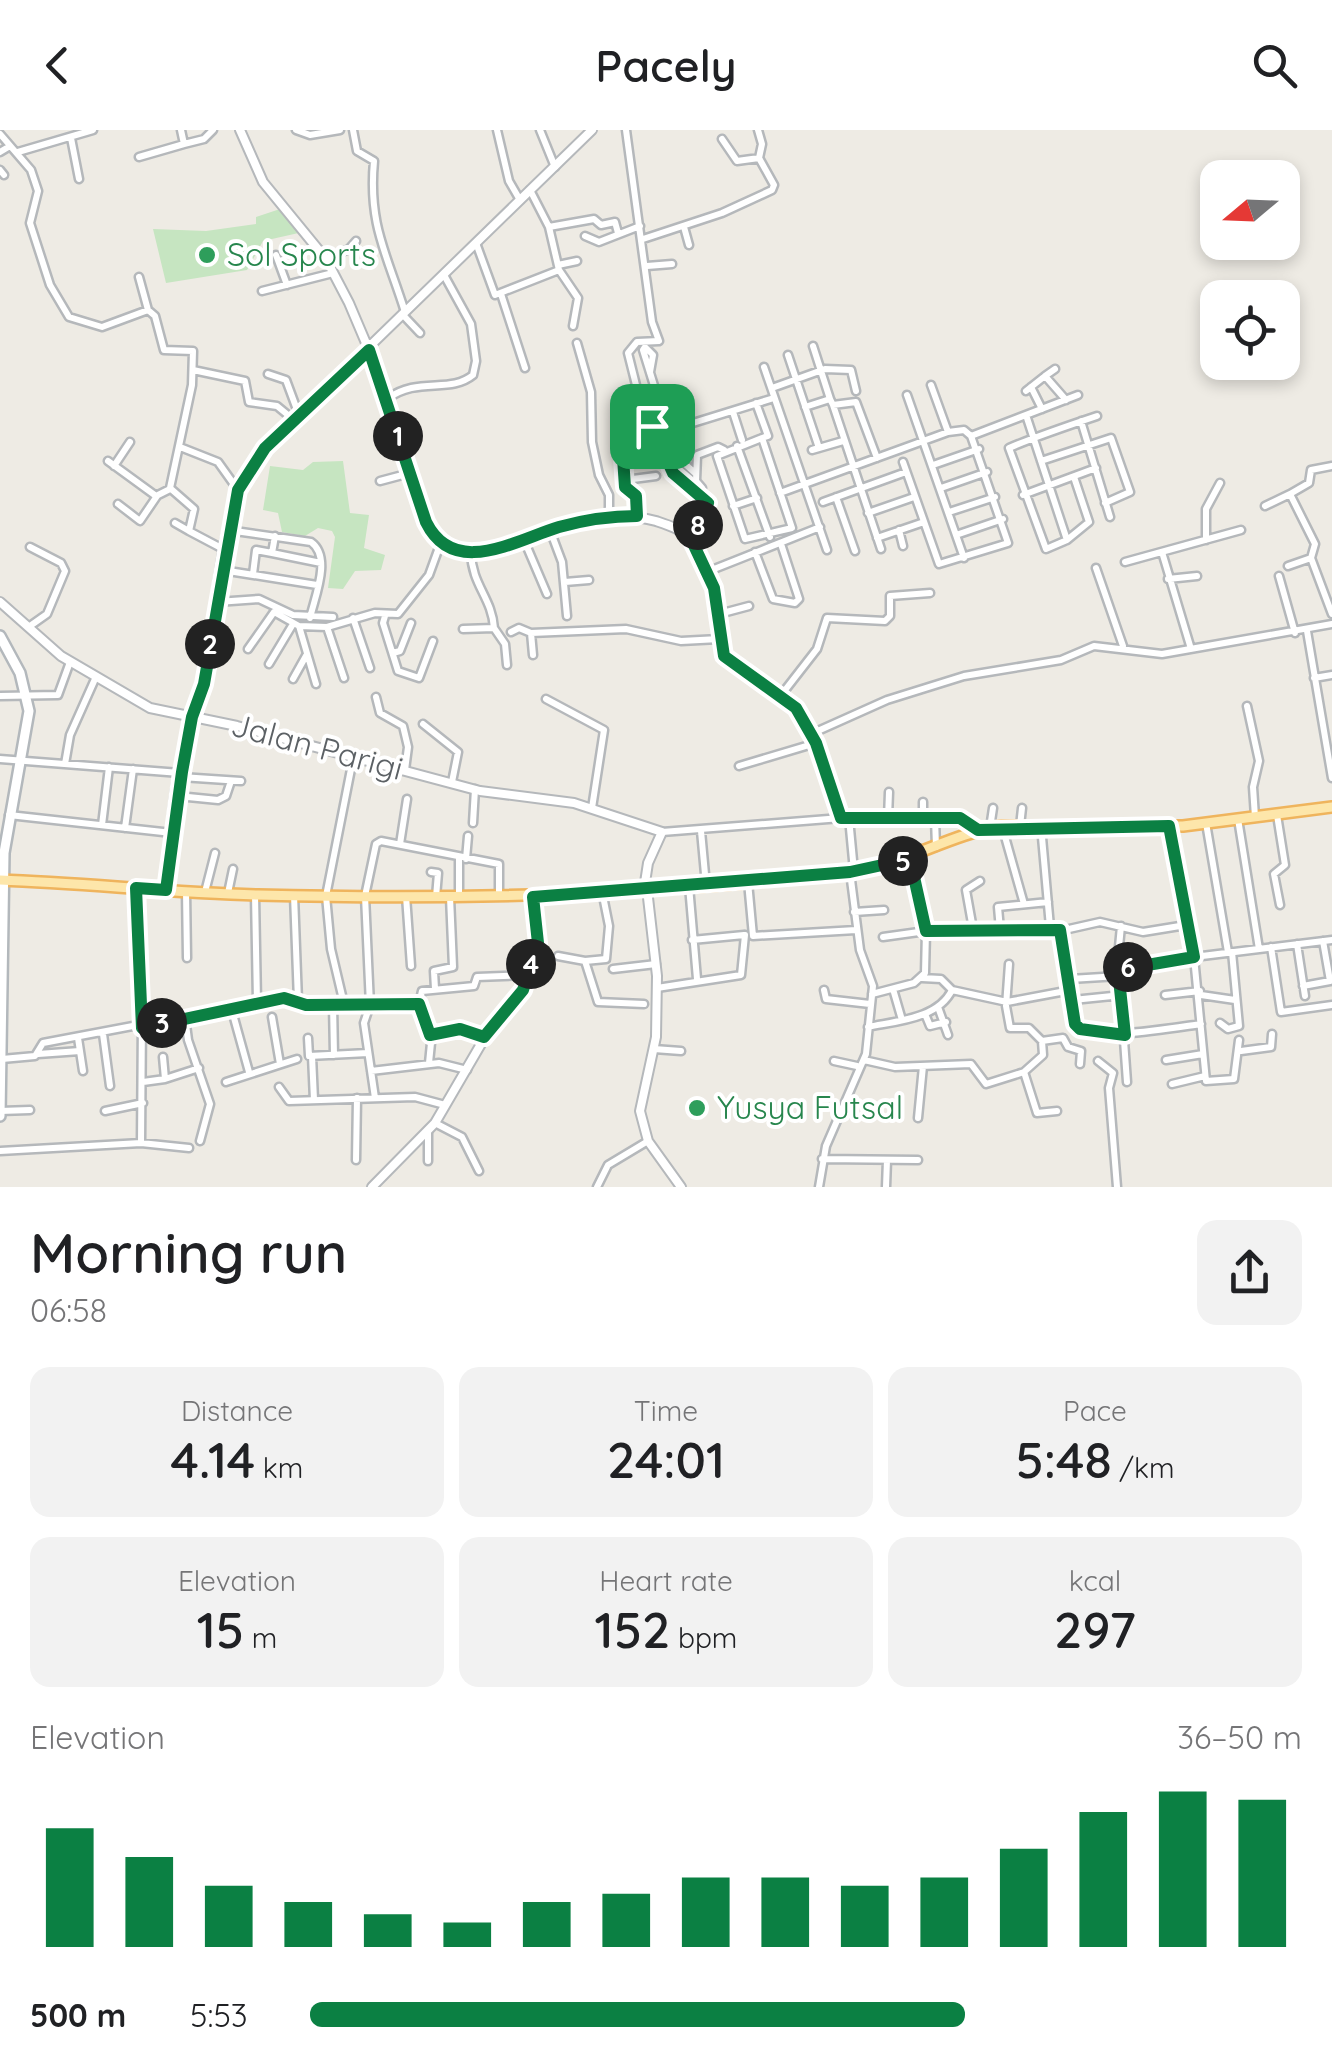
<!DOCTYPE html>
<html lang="en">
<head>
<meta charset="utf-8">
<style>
	:root { --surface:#fff; --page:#f2f2f2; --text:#202124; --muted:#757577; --accent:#0b8043 }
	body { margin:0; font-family:Quicksand,sans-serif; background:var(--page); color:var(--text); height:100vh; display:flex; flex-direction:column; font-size:38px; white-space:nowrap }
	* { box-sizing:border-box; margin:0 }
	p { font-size:32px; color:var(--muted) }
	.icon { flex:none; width:55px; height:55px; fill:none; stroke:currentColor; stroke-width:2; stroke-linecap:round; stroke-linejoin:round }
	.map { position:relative; height:1057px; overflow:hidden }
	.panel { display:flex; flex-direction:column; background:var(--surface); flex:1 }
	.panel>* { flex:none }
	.needle { width:65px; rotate:251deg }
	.buttons { position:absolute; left:1200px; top:30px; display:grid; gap:20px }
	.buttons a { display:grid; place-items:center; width:100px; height:100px; border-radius:20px; background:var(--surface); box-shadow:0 5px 15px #0003; font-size:50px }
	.pin { position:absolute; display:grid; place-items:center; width:85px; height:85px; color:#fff; margin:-42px; border-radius:20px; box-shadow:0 5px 15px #0006 }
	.km { position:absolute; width:50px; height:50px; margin:-25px; border-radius:50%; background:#222; color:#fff; font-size:28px; line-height:50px; text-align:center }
	.round { display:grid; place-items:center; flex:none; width:105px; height:105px; border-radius:20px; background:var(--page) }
	.overview { display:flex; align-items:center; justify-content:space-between; height:170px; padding:0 30px }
	h1 { font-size:55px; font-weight:600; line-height:75px }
	.figures { display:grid; grid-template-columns:repeat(3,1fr); gap:15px; height:170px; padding:10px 30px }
	.figures div { display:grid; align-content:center; border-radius:20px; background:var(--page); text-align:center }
	.figures b { font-size:50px; font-weight:600 }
	.figures small { font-size:28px; font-weight:400 }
	.figures p { font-size:28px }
	.chart { height:280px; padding:20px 30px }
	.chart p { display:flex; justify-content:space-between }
	.chart svg { width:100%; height:180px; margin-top:10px; stroke:var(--accent); stroke-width:6 }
	ul { padding:0 30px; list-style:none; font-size:32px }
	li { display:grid; grid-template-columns:160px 120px 1fr; align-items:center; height:75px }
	li i { height:25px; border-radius:12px; background:var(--accent) }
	header { display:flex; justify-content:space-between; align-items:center; height:130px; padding:0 30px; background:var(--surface); font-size:45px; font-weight:600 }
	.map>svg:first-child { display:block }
	.green { fill:#c6e5c1 }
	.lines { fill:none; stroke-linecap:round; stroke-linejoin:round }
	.minor-casing { stroke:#b5b8bb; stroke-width:11 }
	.tertiary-casing { stroke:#b5b8bb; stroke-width:12 }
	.secondary-casing { stroke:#b3b8bc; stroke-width:14 }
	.primary-casing { stroke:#efb45d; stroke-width:14 }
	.minor { stroke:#fff; stroke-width:6 }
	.tertiary { stroke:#fff; stroke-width:8 }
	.secondary { stroke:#fff; stroke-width:9 }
	.primary { stroke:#fde6aa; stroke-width:9 }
	.route-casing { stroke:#fff; stroke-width:20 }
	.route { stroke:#0b8043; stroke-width:12 }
	.leisure-dot { fill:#2e9e5b; stroke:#fff; stroke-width:4 }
	.labels { text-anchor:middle; stroke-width:8; stroke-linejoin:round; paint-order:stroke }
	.leisure-label { font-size:32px; fill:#27864d; stroke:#fff; text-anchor:start }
	.street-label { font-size:32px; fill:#5c6165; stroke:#fff }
</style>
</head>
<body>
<header><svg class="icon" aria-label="back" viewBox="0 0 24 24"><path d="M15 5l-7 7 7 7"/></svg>Pacely<svg class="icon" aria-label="search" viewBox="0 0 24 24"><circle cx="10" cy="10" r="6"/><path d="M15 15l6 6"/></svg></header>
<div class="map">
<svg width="1332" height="1057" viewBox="0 0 1332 1057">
	<rect width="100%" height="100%" fill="#eeebe4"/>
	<path class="green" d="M283 78 303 102 263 111 247 140 166 153 153 99 206 101 256 94V87Z
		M343 331 350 383 369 385 364 418 385 425 381 440 355 441 343 459 328 458 335 407 332 401 318 398 305 406 282 402 278 383 263 380 270 336 303 340 313 332Z"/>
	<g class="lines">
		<defs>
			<path id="minor" d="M296 0 310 5 340 0
				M353 0 357 21 374 31C368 95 387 124 405 182
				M497 0 509 51 520 70
				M540 0 555 37
				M626 0 652 192 659 211 637 212 628 223 637 259 673 343 708 373 691 409
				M0 4 31 40 38 61 30 93 50 155 69 187 102 197 148 180 155 186 164 220 193 221 192 255 170 358 194 379 189 401 225 420
				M71 8 79 49
				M722 9 737 31 759 28
				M184 14 204 9 213 0
				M0 22 10 16
				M18 22 93 0
				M139 27 184 14 181 0
				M0 40 4 45
				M530 60 549 97 559 140 578 168 573 196
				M549 97 594 89 601 95 615 92 618 103
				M684 97 689 115
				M585 106 599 112 640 96
				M643 109 722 83 772 60 774 55 759 28 762 14 758 0
				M476 113 495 165 559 140
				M276 125 287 155
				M326 129 349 119 356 111
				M558 135 577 131
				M647 136 672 134
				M139 147 148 180
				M262 161 333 143
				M501 164 525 238
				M403 185 420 203
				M577 213 591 262 592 312 599 345 609 365V388
				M813 216 830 269
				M788 225 819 318
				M764 237 827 420
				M193 240 245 251 249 272 277 276 294 290
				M650 242 653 225 645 217 643 220 660 275H670L680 297
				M268 244 286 250 299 285
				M1045 246 1055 239
				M931 255 948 302
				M1031 257 1042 279
				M772 258 825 239 851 240 856 261
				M1026 261 1045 246 1066 270
				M907 265 964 428
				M387 269C418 246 450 264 473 245L476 231 471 194 444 145
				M756 273 768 306 762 308
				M833 275 856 272 877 328
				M805 277 830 269 833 275 881 419
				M733 282 742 310
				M1026 285 1067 410 1046 419 1009 318C1037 306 1067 296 1097 286
				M1081 291 1110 387
				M762 308 792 398 745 409 717 326Z
				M737 316 770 407
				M180 317 218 332 238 360
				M812 320 843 311
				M108 331 156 366 170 359
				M1041 331 1111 308 1130 362 1105 373
				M903 332 939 434 1008 413 971 306
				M933 335 979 319
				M114 336 130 312
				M1332 336 1311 340 1309 353 1290 364 1315 414 1311 428 1332 484
				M695 343 685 334 673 306 680 297 774 268
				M625 350 656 346
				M380 351 410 343
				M702 358 696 351 697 325 718 317 724 320
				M941 358 987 342
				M780 363 948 302 964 300 971 306 1078 265
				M1023 365 1096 338
				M836 367 855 421
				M823 372 906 342
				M118 374 140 391 157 366
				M733 376 757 368
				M1265 376 1290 364
				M949 382 995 367
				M868 383 914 367
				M637 386 636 366 625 357 622 313 627 300 652 296
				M175 393 189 401
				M228 400 311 412C332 427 315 466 310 488
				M550 400 562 432 567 486
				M899 400 903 416
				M956 405 1003 389
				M275 406 272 423 321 433
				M877 408 924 392
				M524 410 547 464
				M1067 410 1089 392 1074 347
				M1206 410V379L1220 353
				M30 417 61 433 65 441 47 484 30 496
				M755 422 773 469 795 473 799 469 781 414
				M1162 422 1191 519
				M1125 432 1241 400
				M1288 436 1311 428
				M1096 438 1123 516
				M222 440 317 455
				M709 441 820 397
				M253 444 256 420 272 423
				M1279 446 1295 503
				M1168 449 1197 446
				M565 452 589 450
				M217 472 259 469 293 485 333 487
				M719 484 749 476
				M385 486 383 493 398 541 419 548 433 511
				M353 488 370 538
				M299 496 316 554
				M327 497 344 548
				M494 498 505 514 507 535
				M463 499 494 498C492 468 472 455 471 423
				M1307 501 1332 648
				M511 502 519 498 531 503 626 499 681 511 719 509
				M531 503 533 525
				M248 519 274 482 299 496 327 497 375 483 398 484 429 445 441 412
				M393 523 400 521 411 493
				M269 534 293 494
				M1314 548 1332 545
				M293 549 307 524
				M782 564 817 519 827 488 885 491 890 486V466L930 463
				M0 566 58 565 70 532
				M376 567 380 583 403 596 408 617 405 640
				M546 569 604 600 592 678
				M1247 576 1259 631 1253 657 1255 687
				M423 594 458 622 452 652
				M811 604 887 570 964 546 1061 530 1094 516 1162 524 1332 494
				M0 629 180 643
				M65 634 70 605 95 549
				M739 636 816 613
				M181 647 241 651
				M178 666 218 670 226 666 231 651
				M9 685 172 703
				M1277 685 1285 735 1274 744 1280 775
				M849 688 854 741
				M888 688 889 662
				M923 688V672
				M935 688 936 717
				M1238 689 1259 819
				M473 693 475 659
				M1206 693 1228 822
				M102 695 109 637
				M1002 696 1024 774
				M1020 696 1022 678
				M1041 696 1050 797
				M125 698 133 639
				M990 698 993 678
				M701 701 706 755
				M662 702 841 688
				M400 714 407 669
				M459 729V767
				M466 729 468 706
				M431 742 438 743 436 767
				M748 752 753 806 856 800
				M689 756 697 849
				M136 759 142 887 141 1013
				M186 761 187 828
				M205 762 215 723
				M228 763 233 739
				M255 765 257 872
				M294 765 298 871
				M406 766 411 836
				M854 782 884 780
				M1121 796 1118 827 1127 952
				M973 799 966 760 980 751
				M1000 800 998 777 1048 772
				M1060 801 1100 792 1143 802 1186 795
				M883 807 926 801 1050 797 1060 801 1070 849 1119 846
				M692 810 744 805
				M1297 814 1305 866
				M1271 817 1281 882 1332 875
				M558 826 585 831 606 829 609 796 602 761
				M585 831 598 872 644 874
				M1009 834 1006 876 1010 898H1029L1042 911 1063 908 1068 917 1081 921 1080 934
				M613 839 656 834
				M1118 839 1194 827 1169 696
				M922 848 941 849 952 860 1007 872 1071 860
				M1070 849C1070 860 1070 889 1076 897 1089 913 1178 897 1201 894
				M1303 856 1330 851 1323 811
				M657 858 741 845 745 805
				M435 859 434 841 453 837 450 767
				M893 859 902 890
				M824 860 826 869 870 874
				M872 864 914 853 925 843 926 801 910 729
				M1165 865 1200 861
				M1201 865 1235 870
				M1073 870 1122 865
				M333 874 334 925
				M344 874 331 819 326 766 353 629
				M231 877 249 942
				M938 877 948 905
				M925 884 930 896 946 892
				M185 887 188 910 210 974 200 1011
				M272 887 280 934
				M1220 893 1228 899 1239 896 1232 822
				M868 897C896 891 938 889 952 860
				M103 904 110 956
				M430 905 419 874 422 861 474 856 477 847 527 845
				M78 908 83 941
				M308 908 309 926 368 923
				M1239 910 1234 949 1206 951 1194 827 1332 810
				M654 919 681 921
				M1241 921 1271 917 1272 904
				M38 924 80 921
				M312 926 314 970
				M163 927 165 949 199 938
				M2 929 35 926 43 913 275 869 306 875 419 874
				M864 930 895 937 971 934 986 954 1024 942 1043 925 1042 911
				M1166 930 1203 924
				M834 931 857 936
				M1098 931 1113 943 1109 958 1117 1057
				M429 933 432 903 468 899 484 907
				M371 941 439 933 467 940
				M1024 942 1037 983 1057 981
				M143 952 165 949
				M226 952 297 929
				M1172 954 1205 946
				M279 957 289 971 415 967 445 975
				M375 968 364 893 370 875 365 766 376 714 381 711 499 734V766
				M0 981 30 980
				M105 981 143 973
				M918 988 923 936
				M435 993 462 1007 479 1041
				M428 1000V1031
				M0 1021 141 1013 189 1018
				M822 1029 918 1030
				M356 1030 357 968
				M597 1057 608 1035 648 1011
				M819 1057 826 1016 866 924 873 856 860 820 850 742
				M886 1057 887 1030"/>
			<path id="tertiary" d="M240 0 263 52 326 129 349 173 377 239 426 393C453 449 514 412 556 398 587 388 624 382 656 391 668 395 681 399 690 408 724 445 708 486 723 525L796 578 816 613 841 688 960 689 978 700
				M0 472 61 526 150 578 237 596 480 661 574 673 662 702 648 733 644 759
				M647 759 657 846 656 907 640 981 648 1011 681 1057
				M166 760C171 704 174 640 192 587 196 574 203 564 205 551 219 473 215 383 265 318L592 0
				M372 1057 435 993 495 890 520 866 539 813 533 767"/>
			<path id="secondary" d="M0 506 20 543 29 581 4 723 0 986"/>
			<path id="primary" d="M0 750C86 753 172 763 258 765 456 770 654 766 850 742 904 735 949 704 1002 696H1183L1332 677"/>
		</defs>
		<use href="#minor" class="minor-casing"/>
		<use href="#tertiary" class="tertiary-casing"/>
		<use href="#secondary" class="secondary-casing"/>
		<use href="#primary" class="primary-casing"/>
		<use href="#minor" class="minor"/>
		<use href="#tertiary" class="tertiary"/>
		<use href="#secondary" class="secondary"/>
		<use href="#primary" class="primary"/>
	</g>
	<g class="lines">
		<defs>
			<path id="route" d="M369 220 426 392C454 449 516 410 559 397 584 390 611 386 637 386L636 366 625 357 622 313 626 300 652 296 673 343 708 373 691 409 714 458 724 526 796 578 816 613 841 688H960L978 700 1169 696 1194 827 1118 840 1125 905 1080 899 1075 894 1060 800 926 801 910 729 850 742 533 767 538 813 523 860 484 907 460 899 430 905 419 874 306 875 284 868 142 898 136 758 166 760 182 642 192 587 204 554 238 360 265 318Z"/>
		</defs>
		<use href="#route" class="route-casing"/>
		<use href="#route" class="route"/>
	</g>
	<g class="leisure-dot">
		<circle cx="207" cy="125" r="10"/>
		<circle cx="697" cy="978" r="10"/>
	</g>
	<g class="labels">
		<g class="leisure-label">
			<text x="227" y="136">Sol Sports</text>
			<text x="717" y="989">Yusya Futsal</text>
		</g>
		<g class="street-label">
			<text transform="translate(317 617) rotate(15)" y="11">Jalan Parigi</text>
		</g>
	</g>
</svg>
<div class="buttons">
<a><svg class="needle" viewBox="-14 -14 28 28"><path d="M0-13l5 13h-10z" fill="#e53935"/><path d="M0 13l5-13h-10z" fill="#757577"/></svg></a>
<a><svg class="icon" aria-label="locate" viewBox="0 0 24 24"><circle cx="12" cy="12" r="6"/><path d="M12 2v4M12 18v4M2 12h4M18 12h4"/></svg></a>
</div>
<div class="pin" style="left:652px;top:296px;background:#1e9e55"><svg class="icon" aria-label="arrive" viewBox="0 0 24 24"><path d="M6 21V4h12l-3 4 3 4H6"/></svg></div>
<b class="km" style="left:398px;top:306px">1</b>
<b class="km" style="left:210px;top:514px">2</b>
<b class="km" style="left:162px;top:893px">3</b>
<b class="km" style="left:531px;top:834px">4</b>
<b class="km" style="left:903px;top:731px">5</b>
<b class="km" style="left:1128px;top:837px">6</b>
<b class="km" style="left:698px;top:395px">8</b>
</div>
<section class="panel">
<div class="overview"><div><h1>Morning run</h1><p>06:58</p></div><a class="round"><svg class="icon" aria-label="share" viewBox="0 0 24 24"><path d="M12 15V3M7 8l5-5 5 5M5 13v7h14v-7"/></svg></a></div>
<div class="figures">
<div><p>Distance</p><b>4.14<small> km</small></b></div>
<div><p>Time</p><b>24:01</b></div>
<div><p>Pace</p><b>5:48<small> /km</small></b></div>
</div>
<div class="figures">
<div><p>Elevation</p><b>15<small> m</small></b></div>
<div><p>Heart rate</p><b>152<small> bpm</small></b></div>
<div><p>kcal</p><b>297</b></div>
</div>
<div class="chart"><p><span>Elevation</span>36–50 m</p>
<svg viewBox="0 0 160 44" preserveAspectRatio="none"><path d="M5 44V15M15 44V22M25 44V29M35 44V33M45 44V36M55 44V38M65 44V33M75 44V31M85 44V27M95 44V27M105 44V29M115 44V27M125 44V20M135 44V11M145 44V6M155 44V8"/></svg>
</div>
<ul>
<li><b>500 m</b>5:53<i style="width:66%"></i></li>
</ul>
</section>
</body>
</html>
